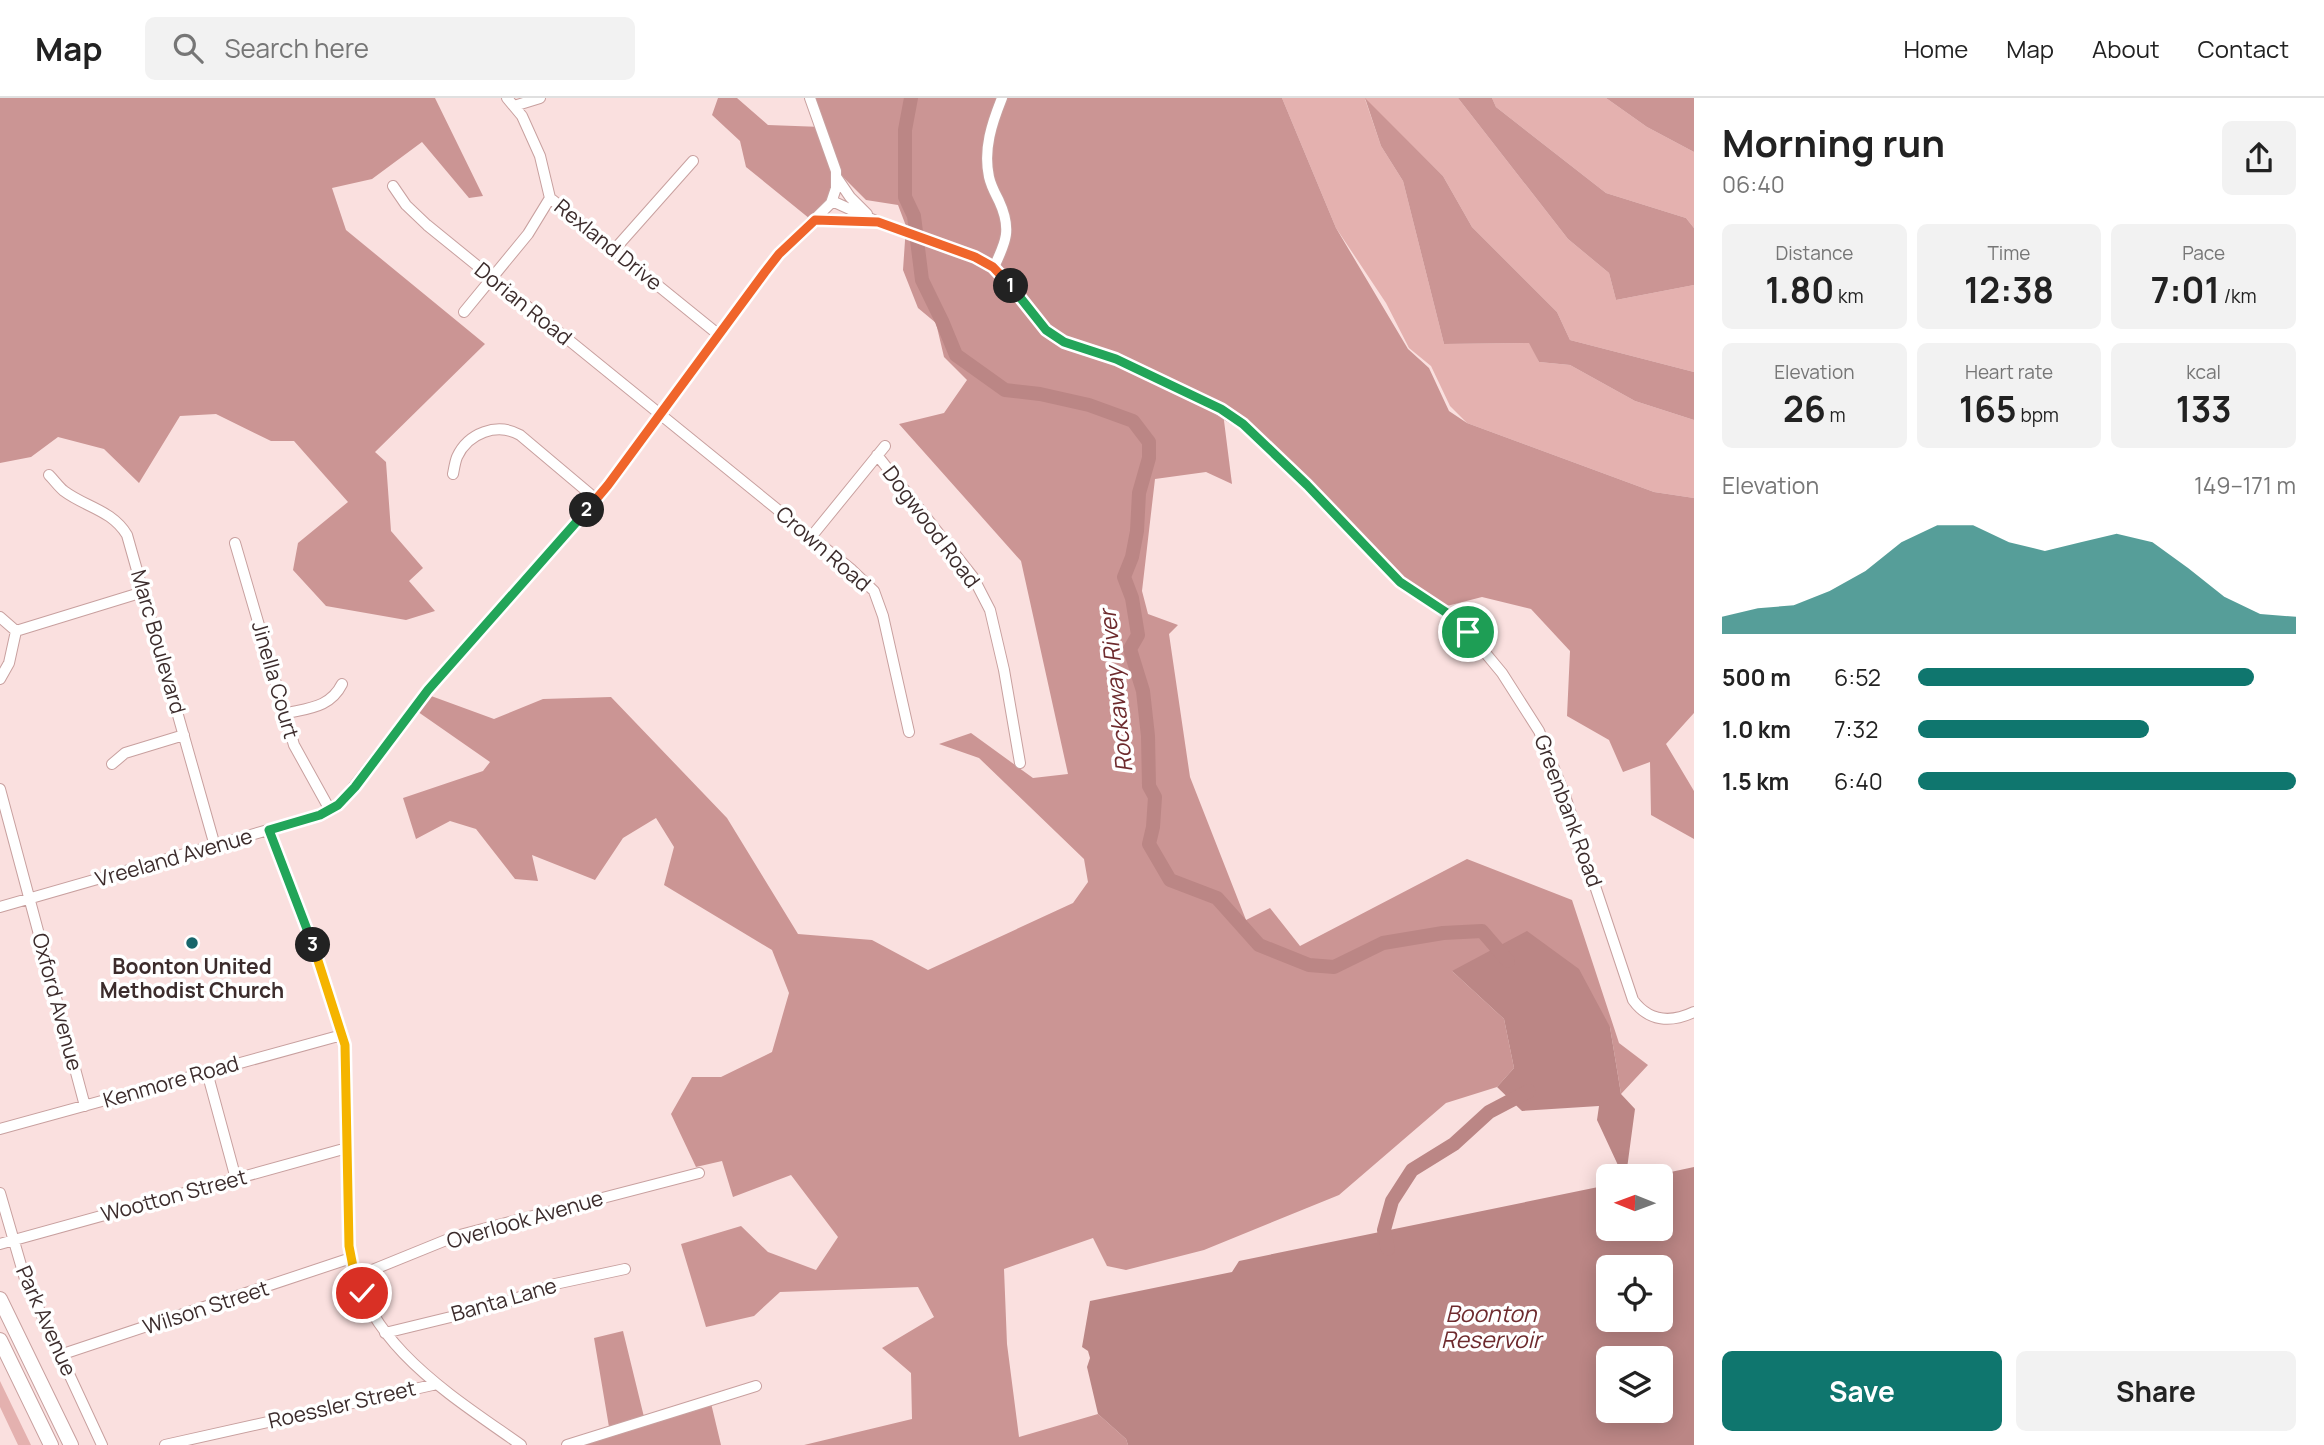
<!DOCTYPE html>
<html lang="en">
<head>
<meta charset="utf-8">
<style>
	:root { --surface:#fff; --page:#f2f2f2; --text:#222; --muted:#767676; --line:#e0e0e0; --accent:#0f766e }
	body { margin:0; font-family:Manrope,sans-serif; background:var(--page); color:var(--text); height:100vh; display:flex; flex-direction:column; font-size:26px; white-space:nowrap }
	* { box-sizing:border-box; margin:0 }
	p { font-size:23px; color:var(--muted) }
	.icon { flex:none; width:38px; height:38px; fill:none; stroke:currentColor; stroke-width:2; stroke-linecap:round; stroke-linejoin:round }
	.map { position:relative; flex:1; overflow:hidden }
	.sheet { display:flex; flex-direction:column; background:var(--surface); width:630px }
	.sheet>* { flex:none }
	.needle { width:46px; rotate:271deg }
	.controls { position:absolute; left:1596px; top:1066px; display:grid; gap:14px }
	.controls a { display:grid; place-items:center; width:77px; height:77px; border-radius:10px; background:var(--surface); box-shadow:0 4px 18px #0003; font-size:35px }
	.pin { position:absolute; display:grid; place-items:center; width:60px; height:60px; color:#fff; margin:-30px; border:4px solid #fff; border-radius:50%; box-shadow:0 2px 7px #0007 }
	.km { position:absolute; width:35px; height:35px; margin:-18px; border-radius:50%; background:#222; color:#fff; font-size:19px; line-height:35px; text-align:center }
	.round { display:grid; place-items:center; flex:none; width:74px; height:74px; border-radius:10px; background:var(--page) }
	.headline { display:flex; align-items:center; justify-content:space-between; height:119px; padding:0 28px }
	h1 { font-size:38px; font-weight:700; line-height:52px }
	.figures { display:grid; grid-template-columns:repeat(3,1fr); gap:10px; height:119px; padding:7px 28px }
	.figures div { display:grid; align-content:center; border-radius:10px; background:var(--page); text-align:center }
	.figures b { font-size:35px; font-weight:700 }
	.figures small { font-size:19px; font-weight:400 }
	.figures p { font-size:19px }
	.chart { height:196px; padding:14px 28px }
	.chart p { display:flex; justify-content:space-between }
	.chart svg { width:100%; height:126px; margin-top:7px; fill:var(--accent); opacity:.7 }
	.action { display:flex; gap:14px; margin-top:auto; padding:14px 28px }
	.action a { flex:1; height:80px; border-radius:10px; background:var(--accent); color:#fff; font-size:28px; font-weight:700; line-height:80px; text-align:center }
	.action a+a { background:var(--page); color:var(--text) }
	ul { padding:0 28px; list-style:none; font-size:23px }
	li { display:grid; grid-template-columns:112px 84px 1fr; align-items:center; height:52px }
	li i { height:18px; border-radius:9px; background:var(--accent) }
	header { display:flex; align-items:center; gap:42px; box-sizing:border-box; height:98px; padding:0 35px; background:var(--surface); border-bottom:2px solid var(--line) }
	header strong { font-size:33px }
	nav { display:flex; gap:38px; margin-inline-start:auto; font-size:24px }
	.search { width:490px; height:63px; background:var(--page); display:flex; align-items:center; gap:18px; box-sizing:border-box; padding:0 24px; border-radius:10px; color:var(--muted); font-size:26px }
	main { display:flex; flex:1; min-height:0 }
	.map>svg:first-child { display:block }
	.green { fill:#e4b1af }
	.forest { fill:#cb9594 }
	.water { fill:#bb8685; fill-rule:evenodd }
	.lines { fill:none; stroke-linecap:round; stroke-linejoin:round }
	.river { stroke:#bb8685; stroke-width:14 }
	.minor-casing { stroke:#c8a09f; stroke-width:12 }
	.highway-casing { stroke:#c8a09f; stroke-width:16 }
	.minor { stroke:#fff; stroke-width:10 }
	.highway { stroke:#fff; stroke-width:14 }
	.split-1-casing { stroke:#fff; stroke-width:14 }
	.split-2-casing { stroke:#fff; stroke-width:14 }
	.split-3-casing { stroke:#fff; stroke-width:14 }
	.split-4-casing { stroke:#fff; stroke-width:14 }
	.split-1 { stroke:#22a559; stroke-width:9 }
	.split-2 { stroke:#f0652b; stroke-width:9 }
	.split-3 { stroke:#22a559; stroke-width:9 }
	.split-4 { stroke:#f5b400; stroke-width:9 }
	.poi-dot { fill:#18666b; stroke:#fff; stroke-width:2.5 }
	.labels { text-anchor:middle; stroke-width:7; stroke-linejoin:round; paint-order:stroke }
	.street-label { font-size:21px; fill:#3c2c2c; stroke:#fff }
	.poi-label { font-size:21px; font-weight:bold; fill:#3c2c2c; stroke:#fff }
	.water-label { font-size:23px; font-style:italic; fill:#6e2b2e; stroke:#fff }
</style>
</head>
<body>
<header>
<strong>Map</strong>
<div class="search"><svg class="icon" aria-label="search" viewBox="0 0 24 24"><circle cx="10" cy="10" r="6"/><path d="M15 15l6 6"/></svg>Search here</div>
<nav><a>Home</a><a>Map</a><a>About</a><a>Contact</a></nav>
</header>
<main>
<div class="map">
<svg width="1694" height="1347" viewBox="0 0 1694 1347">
	<rect width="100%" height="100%" fill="#fae0df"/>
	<path class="green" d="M1282 0H1458L1568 141 1609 175 1616 202 1694 187V274L1570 242 1557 214 1472 129 1443 78 1365 1 1381 48 1403 83 1444 246 1530 245 1539 264 1570 267 1635 303 1694 322V400L1654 394 1467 325 1450 308 1431 268 1409 250 1386 205 1336 130Z
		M1492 0H1606L1647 29 1694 54V130L1686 120 1606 95 1496 9Z
		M0 1283 31 1347H18L0 1309Z"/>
	<path class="forest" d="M0 0H435L483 98 469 100 422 44 372 81 332 90 346 132 485 246 375 354 386 364 391 433 423 470 409 483 435 513 406 522 326 508 293 472 298 445 348 404 294 343H271L216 316 180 318 139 385 104 351 58 339 31 359 0 365Z
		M718 0H737L768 27 822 29 811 0H1282L1336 130 1408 251 1429 270 1449 313 1467 325 1654 394 1694 400V615L1666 646 1694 693V741L1651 717 1650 664 1623 674 1609 642 1567 618 1570 553 1531 511 1482 499 1439 510 1410 492 1222 307 1232 386 1206 374 1155 381 1142 493 1148 516 1178 527 1169 536 1190 679 1246 822 1270 810 1300 848 1467 761 1572 802 1619 945 1648 967 1621 996 1610 929 1452 873 1504 921 1514 970 1497 989 1446 1005 1339 1097 1204 1152 1126 1172 1107 1168 1093 1140 1004 1171 1007 1246 1019 1339 1098 1316 1126 1341 1128 1347H804L912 1321 911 1275 882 1250 934 1219 918 1189 780 1194 754 1218 706 1229 681 1146 741 1128 768 1154 816 1172 838 1139 791 1077 733 1099 722 1063 696 1069 671 1016 692 979H721L772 954 789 895 772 852 664 787 674 749 656 720 623 740 595 782 532 757 538 783 515 781 476 731 450 723 416 741 403 700 483 673 490 664 411 609 423 595 494 621 543 601 611 599 727 720 798 836 872 842 928 872 1073 805 1088 784 1084 761 979 660 939 646 971 635 1033 680 1068 676 1021 463 899 326 944 315 967 282 944 259 936 225 918 210 903 172 906 128 898 107 866 102 839 75 815 125 746 69 740 43 712 17Z
		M1365 0 1443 78 1472 129 1557 214 1570 242 1694 274V322L1635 303 1570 267 1539 264 1529 245 1444 246 1403 83 1381 48Z
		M1458 0H1492L1496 9 1606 95 1686 120 1694 130V187L1616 202 1609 175 1568 141Z
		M1606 0H1694V54L1647 29Z
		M623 1233 644 1319 710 1301 721 1347H562L609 1329 594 1240Z"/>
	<path class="water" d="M1527 833 1579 871 1610 929 1621 996 1635 1011 1626 1078H1623L1597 1022 1599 1008 1522 1013 1497 989 1514 970 1504 921 1452 873Z
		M1694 1069V1347H1128L1126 1341 1098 1316 1087 1269 1090 1260 1088 1253 1082 1249 1090 1203 1232 1174 1239 1163 1608 1087V1130H1661V1078H1652ZM1608 1169H1661V1222H1608ZM1608 1260H1661V1312H1608Z"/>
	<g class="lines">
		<path class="river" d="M911 0 905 32V99L914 118 922 182 942 223 956 257 1005 292 1040 296 1089 307 1133 323 1149 344V360L1139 395 1137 433 1132 459 1124 479 1132 500 1138 537 1130 551 1143 593 1148 638 1149 688 1155 699 1153 729 1149 746 1170 782 1217 800 1259 847 1309 867 1334 869 1383 845 1443 835 1482 833 1508 863
			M1388 1151 1384 1132 1392 1103 1412 1072 1454 1046 1489 1014 1529 993"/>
		<defs>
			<path id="minor" d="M507 0 522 18 540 58 550 100 719 237
				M514 8 540 0
				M837 80 850 99 867 116
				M393 88 406 107 427 127 852 472 874 493 883 518 909 634
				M832 103 878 124 975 159 994 169 1016 194 1039 224 1055 239 1069 247 1116 261 1192 296 1243 326 1307 387 1400 484 1453 519 1468 534 1502 575 1539 633 1564 695 1633 902C1649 924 1671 925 1694 914
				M815 122 872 124
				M614 152 693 63
				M994 169C1006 144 1012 131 999 103 995 95 991 88 989 79 983 51 992 25 1002 0
				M464 214 528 136 550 100
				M877 357 973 479 990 512 1004 572 1020 665
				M453 376C454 371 455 364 457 359 468 335 497 324 520 337L596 401
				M49 377C54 382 59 389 64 393 85 409 112 412 127 437L215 748
				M811 439 885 348
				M235 445 294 647 330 712
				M0 519 16 533 9 565 0 581
				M16 533 143 494
				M284 616C308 610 330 610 342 586
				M112 666 125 655 184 637
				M0 691 85 1008
				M269 732 314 850 345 947 349 1148C361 1244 449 1296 521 1347
				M0 809 320 717 338 707 349 695 428 592 609 387 765 174 779 156 831 105 836 90V73L810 0
				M207 974 236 1081
				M0 1031 342 937
				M0 1095 25 1181 102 1347
				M0 1146 347 1050
				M355 1179 456 1138 699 1075
				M385 1235 496 1208 555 1186 625 1171
				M60 1257 351 1160
				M165 1347 437 1286
				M567 1347 756 1288"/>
			<path id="highway" d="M0 1201 71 1347
				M0 1242 51 1347"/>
		</defs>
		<use href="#minor" class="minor-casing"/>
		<use href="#highway" class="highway-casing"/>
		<use href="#minor" class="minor"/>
		<use href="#highway" class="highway"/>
	</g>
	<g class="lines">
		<defs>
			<path id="split-1" d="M1011 188 1046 232 1064 244 1116 261 1221 311 1243 326 1307 387 1400 484 1453 519 1468 534"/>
			<path id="split-2" d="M587 412 608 387 765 174 779 156 815 122 878 124 975 159 993 169 1011 188"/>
			<path id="split-3" d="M313 847 269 732 320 717 338 707 355 689 428 592 587 412"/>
			<path id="split-4" d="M313 847 345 947 349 1148 355 1179 362 1195"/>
		</defs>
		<use href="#split-1" class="split-1-casing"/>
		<use href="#split-2" class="split-2-casing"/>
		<use href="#split-3" class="split-3-casing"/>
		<use href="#split-4" class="split-4-casing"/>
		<use href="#split-1" class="split-1"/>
		<use href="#split-2" class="split-2"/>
		<use href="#split-3" class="split-3"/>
		<use href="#split-4" class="split-4"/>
	</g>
	<circle class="poi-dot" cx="192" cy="845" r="7"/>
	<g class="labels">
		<g class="street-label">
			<text transform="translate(608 147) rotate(39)" y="7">Rexland Drive</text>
			<text transform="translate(523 206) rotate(39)" y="7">Dorian Road</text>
			<text transform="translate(931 429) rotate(53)" y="7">Dogwood Road</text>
			<text transform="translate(823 451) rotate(41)" y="7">Crown Road</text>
			<text transform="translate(158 544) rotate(74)" y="7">Marc Boulevard</text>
			<text transform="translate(275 582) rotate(74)" y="7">Jinella Court</text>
			<text transform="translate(1568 713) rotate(70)" y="7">Greenbank Road</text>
			<text transform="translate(174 760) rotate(-16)" y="7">Vreeland Avenue</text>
			<text transform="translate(57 904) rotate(75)" y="7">Oxford Avenue</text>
			<text transform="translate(171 984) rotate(-16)" y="7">Kenmore Road</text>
			<text transform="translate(174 1098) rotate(-15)" y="7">Wootton Street</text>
			<text transform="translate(525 1122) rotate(-16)" y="7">Overlook Avenue</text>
			<text transform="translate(504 1202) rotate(-16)" y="7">Banta Lane</text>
			<text transform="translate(206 1210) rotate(-18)" y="7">Wilson Street</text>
			<text transform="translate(46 1223) rotate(66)" y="7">Park Avenue</text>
			<text transform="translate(342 1307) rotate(-13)" y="7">Roessler Street</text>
		</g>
		<g class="poi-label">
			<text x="192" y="876">Boonton United<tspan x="192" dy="24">Methodist Church</tspan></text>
		</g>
		<g class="water-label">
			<text transform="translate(1116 593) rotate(-96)" y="8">Rockaway River</text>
			<text x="1491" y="1224">Boonton<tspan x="1491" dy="26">Reservoir</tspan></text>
		</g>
	</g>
</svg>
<div class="controls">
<a><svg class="needle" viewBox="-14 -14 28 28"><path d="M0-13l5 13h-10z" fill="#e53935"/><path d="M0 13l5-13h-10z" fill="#767676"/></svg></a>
<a><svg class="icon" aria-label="locate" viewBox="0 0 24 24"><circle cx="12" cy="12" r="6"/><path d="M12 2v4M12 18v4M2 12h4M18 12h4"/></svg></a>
<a><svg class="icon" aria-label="layers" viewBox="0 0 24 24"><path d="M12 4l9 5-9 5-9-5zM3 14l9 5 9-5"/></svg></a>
</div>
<div class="pin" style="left:1468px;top:534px;background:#1e9e55"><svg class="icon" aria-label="arrive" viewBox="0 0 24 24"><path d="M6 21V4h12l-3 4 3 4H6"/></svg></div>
<div class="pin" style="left:362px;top:1195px;background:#d93025"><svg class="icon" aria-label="check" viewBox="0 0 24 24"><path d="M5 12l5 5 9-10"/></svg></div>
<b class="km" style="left:1011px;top:188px">1</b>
<b class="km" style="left:587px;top:412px">2</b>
<b class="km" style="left:313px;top:847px">3</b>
</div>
<section class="sheet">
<div class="headline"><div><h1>Morning run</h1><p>06:40</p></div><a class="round"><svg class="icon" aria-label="share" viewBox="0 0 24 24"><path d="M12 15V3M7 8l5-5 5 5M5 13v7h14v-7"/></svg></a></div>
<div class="figures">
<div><p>Distance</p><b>1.80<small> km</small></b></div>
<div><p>Time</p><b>12:38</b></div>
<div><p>Pace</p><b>7:01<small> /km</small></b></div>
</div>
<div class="figures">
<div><p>Elevation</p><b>26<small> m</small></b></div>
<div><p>Heart rate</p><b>165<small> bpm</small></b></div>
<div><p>kcal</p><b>133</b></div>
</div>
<div class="chart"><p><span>Elevation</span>149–171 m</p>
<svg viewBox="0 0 160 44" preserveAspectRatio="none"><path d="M0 44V38L10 35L20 34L30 29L40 22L50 12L60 6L70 6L80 12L90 15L100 12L110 9L120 12L130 21L140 31L150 37L160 38V44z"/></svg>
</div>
<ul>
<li><b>500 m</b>6:52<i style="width:89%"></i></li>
<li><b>1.0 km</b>7:32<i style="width:61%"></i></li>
<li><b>1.5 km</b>6:40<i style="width:100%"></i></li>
</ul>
<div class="action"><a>Save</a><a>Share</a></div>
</section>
</main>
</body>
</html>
